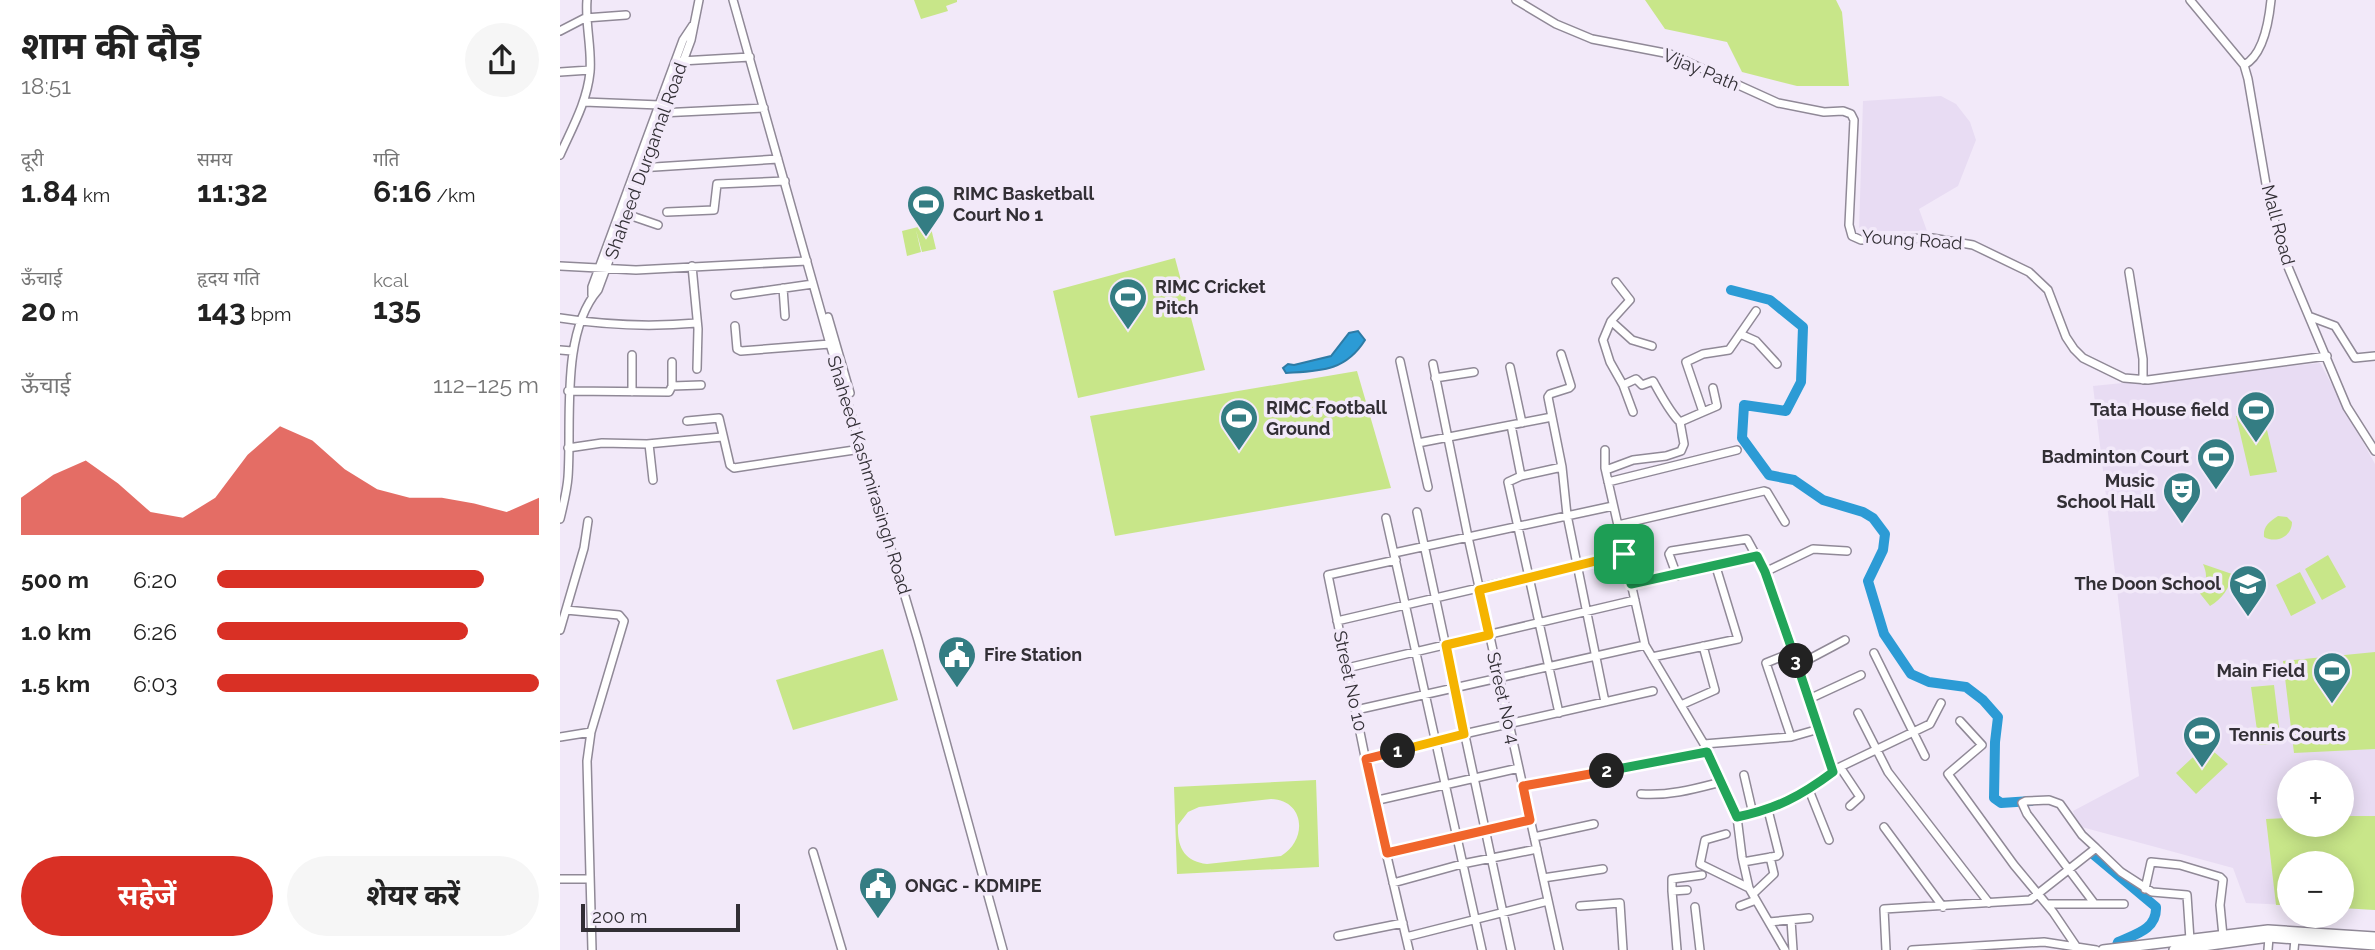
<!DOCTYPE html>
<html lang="hi">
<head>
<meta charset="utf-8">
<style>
	:root { --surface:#fff; --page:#f6f6f6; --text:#222; --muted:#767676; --accent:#d93025 }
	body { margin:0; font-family:Raleway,"Noto Sans Devanagari",sans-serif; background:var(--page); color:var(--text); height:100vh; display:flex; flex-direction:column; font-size:26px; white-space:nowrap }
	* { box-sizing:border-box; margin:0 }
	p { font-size:23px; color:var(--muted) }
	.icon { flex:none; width:38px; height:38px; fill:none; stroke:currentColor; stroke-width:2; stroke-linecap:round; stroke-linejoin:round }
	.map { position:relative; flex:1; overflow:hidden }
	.panel { display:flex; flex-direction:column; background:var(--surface); width:560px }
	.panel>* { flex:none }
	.buttons { position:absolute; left:1717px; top:760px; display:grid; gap:14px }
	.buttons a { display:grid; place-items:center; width:77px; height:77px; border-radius:50%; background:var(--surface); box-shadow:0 4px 18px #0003; font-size:35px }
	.scale { position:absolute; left:21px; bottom:18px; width:159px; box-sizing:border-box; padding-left:7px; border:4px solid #322f35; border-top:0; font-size:19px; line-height:24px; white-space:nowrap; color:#322f35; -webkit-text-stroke:5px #f2e9f9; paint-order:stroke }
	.pin { position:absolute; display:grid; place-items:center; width:60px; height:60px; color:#fff; margin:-30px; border-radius:14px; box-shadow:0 4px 10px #0006 }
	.km { position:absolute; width:35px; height:35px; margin:-18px; border-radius:50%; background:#222; color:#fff; font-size:19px; line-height:35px; text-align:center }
	.round { display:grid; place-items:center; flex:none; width:74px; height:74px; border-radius:37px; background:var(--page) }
	.overview { display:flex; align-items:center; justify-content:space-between; height:119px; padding:0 21px }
	h1 { font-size:38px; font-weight:700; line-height:52px }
	.figures { display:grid; grid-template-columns:repeat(3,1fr); gap:10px; height:119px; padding:7px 21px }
	.figures div { display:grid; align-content:center }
	.figures b { font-size:30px; font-weight:700 }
	.figures small { font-size:19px; font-weight:400 }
	.figures p { font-size:19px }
	.chart { height:196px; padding:14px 21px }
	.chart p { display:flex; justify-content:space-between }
	.chart svg { width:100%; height:126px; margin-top:7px; fill:var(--accent); opacity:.7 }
	.action { display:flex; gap:14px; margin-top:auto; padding:14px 21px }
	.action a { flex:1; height:80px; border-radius:42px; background:var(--accent); color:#fff; font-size:28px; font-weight:700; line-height:80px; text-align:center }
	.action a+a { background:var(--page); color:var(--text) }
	ul { padding:0 21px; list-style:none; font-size:23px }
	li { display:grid; grid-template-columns:112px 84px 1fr; align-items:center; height:52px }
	li i { height:18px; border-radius:9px; background:var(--accent) }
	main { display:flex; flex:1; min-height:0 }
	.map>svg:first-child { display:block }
	.built { fill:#e8dcf3; fill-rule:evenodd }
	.green { fill:#c8e689; fill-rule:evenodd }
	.water { fill:#2c9bd5; stroke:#2e7ba5; stroke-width:2 }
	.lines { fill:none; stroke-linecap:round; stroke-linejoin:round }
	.river { stroke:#2c9bd5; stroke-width:10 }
	.minor-casing { stroke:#908997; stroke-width:10 }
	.major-casing { stroke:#908997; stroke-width:12 }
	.minor { stroke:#fff; stroke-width:7 }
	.major { stroke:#fff; stroke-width:9 }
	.split-1-casing { stroke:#fff; stroke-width:14 }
	.split-2-casing { stroke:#fff; stroke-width:14 }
	.split-3-casing { stroke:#fff; stroke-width:14 }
	.split-4-casing { stroke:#fff; stroke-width:14 }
	.split-1 { stroke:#f5b400; stroke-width:9 }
	.split-2 { stroke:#f0652b; stroke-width:9 }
	.split-3 { stroke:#22a559; stroke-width:9 }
	.split-4 { stroke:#22a559; stroke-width:9 }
	.labels { text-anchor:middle; stroke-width:7; stroke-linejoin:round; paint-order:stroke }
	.street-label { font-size:18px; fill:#322f35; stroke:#f2e9f9 }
	.poi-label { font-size:18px; font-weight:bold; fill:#322f35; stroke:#f2e9f9; text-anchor:start }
</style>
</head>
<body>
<main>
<section class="panel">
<div class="overview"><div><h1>शाम की दौड़</h1><p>18:51</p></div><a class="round"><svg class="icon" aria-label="share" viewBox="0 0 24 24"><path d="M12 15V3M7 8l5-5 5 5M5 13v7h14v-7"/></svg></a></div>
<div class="figures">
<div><p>दूरी</p><b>1.84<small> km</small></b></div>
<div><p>समय</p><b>11:32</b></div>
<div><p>गति</p><b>6:16<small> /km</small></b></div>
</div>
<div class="figures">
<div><p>ऊँचाई</p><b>20<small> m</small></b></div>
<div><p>हृदय गति</p><b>143<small> bpm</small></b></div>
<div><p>kcal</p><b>135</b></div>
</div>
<div class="chart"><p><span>ऊँचाई</span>112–125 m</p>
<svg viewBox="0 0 160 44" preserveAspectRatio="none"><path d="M0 44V31L10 23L20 18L30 26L40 36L50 38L60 31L70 16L80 6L90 11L100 21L110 28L120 31L130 31L140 33L150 36L160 31V44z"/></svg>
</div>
<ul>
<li><b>500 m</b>6:20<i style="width:83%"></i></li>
<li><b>1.0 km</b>6:26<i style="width:78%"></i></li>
<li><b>1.5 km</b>6:03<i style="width:100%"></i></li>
</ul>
<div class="action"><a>सहेजें</a><a>शेयर करें</a></div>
</section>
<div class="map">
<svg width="1815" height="950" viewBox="0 0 1815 950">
	<rect width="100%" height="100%" fill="#f2e9f9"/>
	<path class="built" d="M1381 96 1396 104 1410 122 1416 140 1398 186 1359 209 1367 231H1299L1303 101Z
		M1760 363 1815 464V910L1782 908V863H1729V905L1686 903 1673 868 1518 826 1513 811 1579 776 1533 386ZM1729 772H1782V824H1729Z"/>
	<path class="green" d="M354 0H397V2L386 6 388 11 361 19Z
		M1085 0H1276L1282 12 1289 86H1237L1182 72 1167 42 1105 29Z
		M370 224 376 249 362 252 356 230 361 252 347 256 342 231Z
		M615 258 645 370 518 398 493 291Z
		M797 371 831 488 555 536 530 416Z
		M1702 409 1717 472 1690 476 1676 416Z
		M1718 516 1727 517 1732 522C1732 536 1717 544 1704 537 1703 526 1709 522 1718 516Z
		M1768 555 1786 587 1762 600 1745 569Z
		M1643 564 1672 574C1670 588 1662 599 1650 606L1638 591C1647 583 1648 575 1643 564Z
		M1740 572 1756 603 1731 616 1716 585Z
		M323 649 338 700 233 730 216 680Z
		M1815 652V749L1734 753 1723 661Z
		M1714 685 1721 743 1699 745 1691 687Z
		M1646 745 1668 764 1636 794 1616 773Z
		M756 780 759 867 617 874 614 787ZM711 799C745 800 748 840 721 856L647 864C624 861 617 847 618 825L628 812 639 807Z
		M1782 816H1815V910L1782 908V863H1729V905H1716L1706 819 1729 818V824H1782Z"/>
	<path class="water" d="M798 331 805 340C785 372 759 371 726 373L723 368 728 364 734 365 771 356 789 333Z"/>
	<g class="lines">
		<path class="river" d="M1171 290 1210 300 1243 327 1241 382 1226 411 1184 405 1182 438 1209 475 1234 480 1263 500 1303 512 1313 518 1325 534 1323 550 1308 581 1324 634 1351 674 1369 682 1406 687 1423 700 1438 717 1435 742 1434 798 1441 803 1471 801
			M1534 855 1596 907C1597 929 1576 934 1558 942L1557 945"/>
		<defs>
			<path id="minor" d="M173 0 270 344 358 640 443 950
				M956 0 996 24 1032 39 1110 54 1218 103 1264 112 1283 111 1291 114 1294 120 1289 225 1292 236 1301 240 1372 238 1413 245 1469 272 1488 290 1506 337 1514 349 1523 358 1564 378 1588 380 1767 356
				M1630 0 1684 65 1688 79 1707 190 1723 255 1787 407 1815 451
				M0 31 25 18 66 15
				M121 61 190 57
				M1684 65C1704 55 1709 20 1711 0
				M0 72 30 70
				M24 102 100 105
				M100 113 204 108
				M0 155C12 128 27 102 30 72 32 48 25 24 27 0
				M79 168 218 159
				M107 212 154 210 157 184 225 181
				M63 213 98 225
				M0 266 76 270 247 261
				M132 266 138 329 137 369
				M1569 272 1583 359V380
				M1056 282 1070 300 1051 321 1043 340 1050 362 1063 385
				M223 288 225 316
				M32 295V287L123 40 133 25
				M175 295 253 284
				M268 317 290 393
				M1751 317 1775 326 1795 358 1815 356
				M0 318C44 325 92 327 137 323
				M1051 321 1072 340 1092 346
				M175 326 177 349 181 351 270 344
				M1180 334 1196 341 1217 364
				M0 350 12 351
				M1001 354 1011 386 1009 388 990 394 988 397 1002 467 1007 515 1045 702
				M72 355V392
				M840 361 858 443
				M873 364 908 537 999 950
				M950 367 962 423
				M875 378 914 372
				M112 386 141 385
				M8 391 109 392 112 386V362
				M1073 412 1063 385 1076 379 1082 385 1093 381C1100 393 1110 413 1120 422
				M1143 412 1157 406 1153 388
				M127 421 159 418 170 465 174 468 301 449
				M951 425 961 476 948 482 999 713
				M89 444 93 480
				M8 448 42 443 87 444 162 437
				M1045 450V468L1085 645 1144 744 1177 817 1182 857 1189 888 1225 950
				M1046 470 1073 460 1106 456 1121 451 1124 444 1120 422 1143 412 1126 362 1143 354 1169 350 1196 311
				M961 476 1002 467
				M1048 482 1177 450
				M868 487 858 443 992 417
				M857 512 951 950
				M826 518 922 950
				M0 519C3 506 7 491 8 477 12 422 0 334 38 290L131 40 139 0
				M1058 525 1204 491 1207 492 1225 522
				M834 553 1053 506
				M836 560 768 575 814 801 849 950
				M1205 572 1253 549 1287 551
				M1117 576 1109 554 1111 551 1187 539 1205 572 1273 773
				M1071 584 1197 556
				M6 610 59 615 64 621 31 732 27 761 32 950
				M777 621 1064 554
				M0 630 24 548 28 521
				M1314 653 1365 756
				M1092 657 1178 639 1156 567
				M1238 665 1285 640
				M787 668 1075 600
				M1249 699 1301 675
				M1121 705 1155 690 1143 646
				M796 710 1085 645
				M1298 713 1328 772 1429 903
				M1400 721 1422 745 1388 774 1454 865 1493 912 1516 946
				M0 737 31 732
				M1231 737 1206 663 1233 652
				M1144 744 1231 737 1259 729
				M806 759 904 734 1093 691
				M1280 767 1300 797 1290 806
				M1184 775 1193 814
				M963 787 1147 752
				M1249 790 1269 840
				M1081 794C1109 796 1134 789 1161 782
				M814 801 959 768
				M1177 817 1208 810 1241 795 1280 767 1370 724 1381 703
				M1324 827 1383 907
				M1166 834 1145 840 1140 864 1189 888
				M974 837 1034 824
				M253 852 282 950
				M827 853 970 820
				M1183 862 1217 856 1219 854 1208 810
				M983 878 1043 869
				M0 879H30
				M833 883 902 864 977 849
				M1585 889 1591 862 1620 865 1660 877 1663 880 1660 905 1663 936
				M1112 891V879L1142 875
				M1193 894 1214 874 1210 857
				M1534 903 1467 814 1462 803 1466 801 1489 800 1500 804 1522 835 1536 848
				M1487 904H1564
				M1020 906 1060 903 1063 950
				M1180 906 1196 900
				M1135 907 1140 950
				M1231 920 1233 950
				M1209 922 1249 918
				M778 936 843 923
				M846 937 988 901
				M1117 950 1112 891 1127 890
				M1326 950 1324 909 1470 900 1536 848 1561 872 1592 892 1627 895 1630 940
				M1352 950 1484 942 1536 950
				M1708 950 1709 937
				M1734 950 1735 939"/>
			<path id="major" d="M1543 950 1708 930 1815 937
				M1614 950 1709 937 1815 945"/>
		</defs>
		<use href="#minor" class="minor-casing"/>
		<use href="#major" class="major-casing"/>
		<use href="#minor" class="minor"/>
		<use href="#major" class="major"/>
	</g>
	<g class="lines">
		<defs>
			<path id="split-1" d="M838 751 904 734 886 645 929 635 919 590 1064 554"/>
			<path id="split-2" d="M838 751 806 759 827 853 970 820 963 786 1047 771"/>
			<path id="split-3" d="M1047 771 1147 752 1177 817C1216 809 1241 796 1273 772L1236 661"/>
			<path id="split-4" d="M1064 554 1071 584 1197 556 1205 572 1236 661"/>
		</defs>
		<use href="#split-1" class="split-1-casing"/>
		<use href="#split-2" class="split-2-casing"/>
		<use href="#split-3" class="split-3-casing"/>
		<use href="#split-4" class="split-4-casing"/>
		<use href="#split-1" class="split-1"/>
		<use href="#split-2" class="split-2"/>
		<use href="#split-3" class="split-3"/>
		<use href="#split-4" class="split-4"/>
	</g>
	<defs>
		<symbol id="stadium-pin" viewBox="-11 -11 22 30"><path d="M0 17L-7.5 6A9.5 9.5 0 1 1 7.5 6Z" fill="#347d83" stroke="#f2e9f9"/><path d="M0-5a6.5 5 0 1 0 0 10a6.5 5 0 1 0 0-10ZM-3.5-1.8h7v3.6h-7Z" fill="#fff"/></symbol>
		<symbol id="theatre-pin" viewBox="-11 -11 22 30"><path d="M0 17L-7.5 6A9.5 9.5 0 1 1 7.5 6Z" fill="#347d83" stroke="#f2e9f9"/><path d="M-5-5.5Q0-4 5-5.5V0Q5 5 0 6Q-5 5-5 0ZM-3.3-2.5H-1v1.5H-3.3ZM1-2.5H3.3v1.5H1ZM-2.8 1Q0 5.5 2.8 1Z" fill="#fff"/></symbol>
		<symbol id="school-pin" viewBox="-11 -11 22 30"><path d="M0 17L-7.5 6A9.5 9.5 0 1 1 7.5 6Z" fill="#347d83" stroke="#f2e9f9"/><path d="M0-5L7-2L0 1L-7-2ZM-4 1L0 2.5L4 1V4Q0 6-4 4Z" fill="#fff"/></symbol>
		<symbol id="civic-pin" viewBox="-11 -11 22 30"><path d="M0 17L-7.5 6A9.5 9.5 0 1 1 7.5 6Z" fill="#347d83" stroke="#f2e9f9"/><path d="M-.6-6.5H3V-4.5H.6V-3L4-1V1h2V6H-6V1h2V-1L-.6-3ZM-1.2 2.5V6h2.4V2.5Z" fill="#fff"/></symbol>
	</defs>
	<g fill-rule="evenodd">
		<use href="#stadium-pin" x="344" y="182" width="44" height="60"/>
		<use href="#stadium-pin" x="546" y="275" width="44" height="60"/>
		<use href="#stadium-pin" x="1674" y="388" width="44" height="60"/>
		<use href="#stadium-pin" x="657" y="396" width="44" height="60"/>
		<use href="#stadium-pin" x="1634" y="435" width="44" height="60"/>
		<use href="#theatre-pin" x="1600" y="469" width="44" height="60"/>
		<use href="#school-pin" x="1666" y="562" width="44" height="60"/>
		<use href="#civic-pin" x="375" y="633" width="44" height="60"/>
		<use href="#stadium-pin" x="1750" y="649" width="44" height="60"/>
		<use href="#stadium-pin" x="1620" y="713" width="44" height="60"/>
		<use href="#civic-pin" x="296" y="864" width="44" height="60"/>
	</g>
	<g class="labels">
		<g class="street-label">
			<text transform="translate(1141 70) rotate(23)" y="6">Vijay Path</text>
			<text transform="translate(86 161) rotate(-70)" y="6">Shaheed Durgamal Road</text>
			<text transform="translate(1718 225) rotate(75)" y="6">Mall Road</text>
			<text transform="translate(1352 240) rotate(4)" y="6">Young Road</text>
			<text transform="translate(309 475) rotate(73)" y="6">Shaheed Kashmirasingh Road</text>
			<text transform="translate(790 681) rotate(78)" y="6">Street No 10</text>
			<text transform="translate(943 698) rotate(77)" y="6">Street No 4</text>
		</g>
		<g class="poi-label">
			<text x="393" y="200">RIMC Basketball<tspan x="393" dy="21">Court No 1</tspan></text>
			<text x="595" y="293">RIMC Cricket<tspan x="595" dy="21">Pitch</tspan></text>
			<text x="706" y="414">RIMC Football<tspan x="706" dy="21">Ground</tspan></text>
			<text x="1669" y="416" text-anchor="end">Tata House field</text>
			<text x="1629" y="463" text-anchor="end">Badminton Court</text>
			<text x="1595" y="487" text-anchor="end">Music<tspan x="1595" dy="21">School Hall</tspan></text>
			<text x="1661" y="590" text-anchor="end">The Doon School</text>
			<text x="424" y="661">Fire Station</text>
			<text x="1745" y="677" text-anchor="end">Main Field</text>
			<text x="1669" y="741">Tennis Courts</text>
			<text x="345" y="892">ONGC - KDMIPE</text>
		</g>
	</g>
</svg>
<div class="buttons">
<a>+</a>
<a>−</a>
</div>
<div class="scale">200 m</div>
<div class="pin" style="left:1064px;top:554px;background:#1e9e55"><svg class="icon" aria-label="arrive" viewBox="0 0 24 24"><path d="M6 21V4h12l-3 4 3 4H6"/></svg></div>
<b class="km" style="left:838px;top:751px">1</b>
<b class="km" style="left:1047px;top:771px">2</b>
<b class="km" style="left:1236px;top:661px">3</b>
</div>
</main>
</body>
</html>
